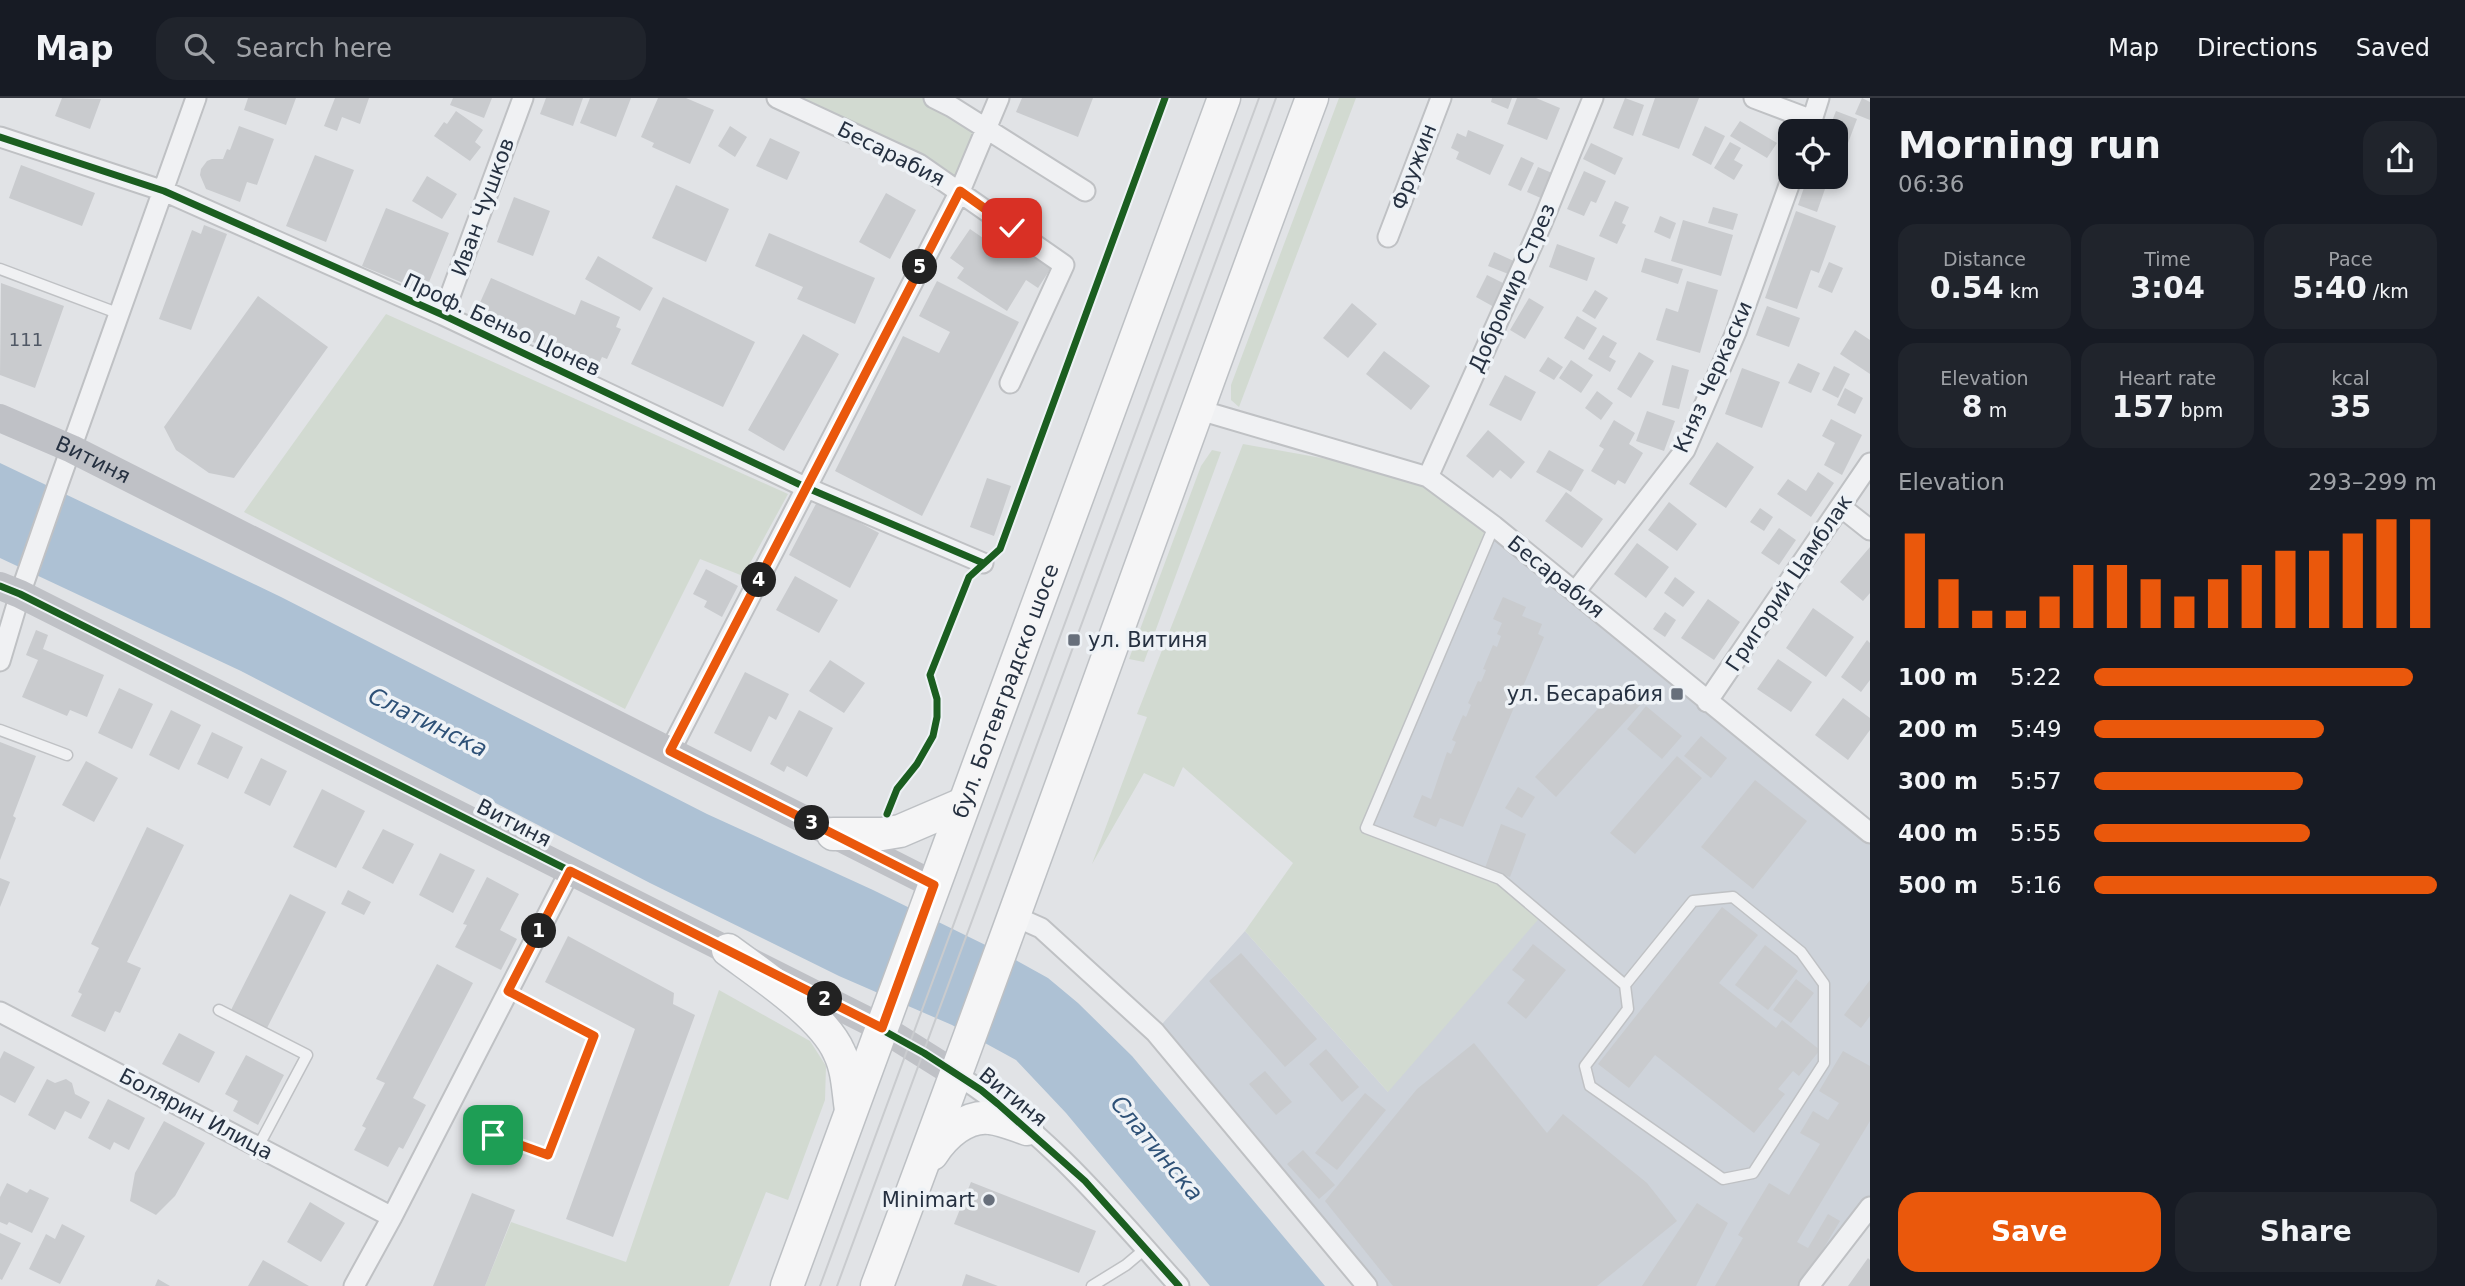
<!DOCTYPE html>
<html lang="en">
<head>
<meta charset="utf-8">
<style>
	:root { --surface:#171b24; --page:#20242c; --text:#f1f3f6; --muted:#9ea1a6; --line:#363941; --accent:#ea580c }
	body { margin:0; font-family:"DejaVu Sans",sans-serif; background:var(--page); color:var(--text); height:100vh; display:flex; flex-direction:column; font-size:26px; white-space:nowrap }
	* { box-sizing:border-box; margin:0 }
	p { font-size:23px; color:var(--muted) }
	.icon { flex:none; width:38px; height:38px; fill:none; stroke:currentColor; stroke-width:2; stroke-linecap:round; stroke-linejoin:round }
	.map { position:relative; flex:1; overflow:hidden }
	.panel { display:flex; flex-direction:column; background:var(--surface); width:595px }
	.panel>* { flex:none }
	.tools { position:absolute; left:1778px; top:21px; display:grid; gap:14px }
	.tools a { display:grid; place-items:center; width:70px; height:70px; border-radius:14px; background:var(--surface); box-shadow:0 4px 10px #0003; font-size:35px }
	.pin { position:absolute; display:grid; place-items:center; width:60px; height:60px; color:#fff; margin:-30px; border-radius:14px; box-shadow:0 4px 10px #0006 }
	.km { position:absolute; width:35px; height:35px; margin:-18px; border-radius:50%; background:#222; color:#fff; font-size:19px; line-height:35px; text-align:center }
	.round { display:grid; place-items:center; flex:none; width:74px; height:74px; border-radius:21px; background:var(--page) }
	.overview { display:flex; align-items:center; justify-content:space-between; height:119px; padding:0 28px }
	h1 { font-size:38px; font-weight:700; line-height:52px }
	.stats { display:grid; grid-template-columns:repeat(3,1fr); gap:10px; height:119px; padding:7px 28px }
	.stats div { display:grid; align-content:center; border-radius:18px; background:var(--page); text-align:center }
	.stats b { font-size:30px; font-weight:700 }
	.stats small { font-size:19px; font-weight:400 }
	.stats p { font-size:19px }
	.chart { height:196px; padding:14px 28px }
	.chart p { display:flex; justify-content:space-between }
	.chart svg { width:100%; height:126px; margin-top:7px; stroke:var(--accent); stroke-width:6 }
	.button { display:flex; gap:14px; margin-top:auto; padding:14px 28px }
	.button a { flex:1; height:80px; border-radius:21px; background:var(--accent); color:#fff; font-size:28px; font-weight:700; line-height:80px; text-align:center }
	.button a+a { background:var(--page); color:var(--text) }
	ul { padding:0 28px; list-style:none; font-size:23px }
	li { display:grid; grid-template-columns:112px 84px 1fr; align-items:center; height:52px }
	li i { height:18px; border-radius:9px; background:var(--accent) }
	header { display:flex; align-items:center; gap:42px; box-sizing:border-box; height:98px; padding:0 35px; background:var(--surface); border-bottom:2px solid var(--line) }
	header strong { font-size:33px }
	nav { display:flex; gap:38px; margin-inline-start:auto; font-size:24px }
	.search { width:490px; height:63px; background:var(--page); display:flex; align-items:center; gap:18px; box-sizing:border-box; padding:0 24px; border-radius:21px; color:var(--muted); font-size:26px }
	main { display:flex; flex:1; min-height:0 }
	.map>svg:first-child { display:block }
	.built { fill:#ced3da }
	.green { fill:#d2dad1 }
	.water { fill:#adc1d4 }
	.building { fill:#c9cbce }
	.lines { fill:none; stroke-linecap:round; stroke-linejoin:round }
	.lane-casing { stroke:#bfc1c4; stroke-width:13 }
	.street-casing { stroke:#bfc1c4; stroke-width:23 }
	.primary-casing { stroke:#bdc0c4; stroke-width:35 }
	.lane { stroke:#f0f1f3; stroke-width:10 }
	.street { stroke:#f0f1f3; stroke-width:19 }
	.secondary { stroke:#bfc1c6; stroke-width:28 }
	.primary { stroke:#f5f5f6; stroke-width:32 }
	.tram { stroke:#c9cbce; stroke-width:2 }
	.cycleway-casing { stroke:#eef2f6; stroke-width:11 }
	.cycleway { stroke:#1b5e20; stroke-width:7 }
	.route-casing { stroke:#fff; stroke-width:14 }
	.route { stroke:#ea580c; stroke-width:9 }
	.poi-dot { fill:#676f7b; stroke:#eef2f6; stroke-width:2.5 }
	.labels { text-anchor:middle; stroke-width:7; stroke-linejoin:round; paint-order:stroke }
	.number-label { font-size:18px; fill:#505865 }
	.street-label { font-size:21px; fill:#263141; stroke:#eef2f6 }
	.poi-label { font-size:21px; fill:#263141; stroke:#eef2f6; text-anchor:end }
	.water-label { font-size:23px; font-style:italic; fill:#2e5177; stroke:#eef2f6 }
</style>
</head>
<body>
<header>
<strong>Map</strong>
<div class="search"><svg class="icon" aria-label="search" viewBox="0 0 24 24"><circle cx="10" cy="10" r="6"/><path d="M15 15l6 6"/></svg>Search here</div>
<nav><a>Map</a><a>Directions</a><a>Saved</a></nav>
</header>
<main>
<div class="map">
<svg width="1870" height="1188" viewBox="0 0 1870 1188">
	<rect width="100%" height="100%" fill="#e1e3e6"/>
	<path class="built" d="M1494 428 1870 735V1109L1809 1188H1367L1155 934 1245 833 1388 994 1366 730Z"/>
	<path class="green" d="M778 0H934L988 31 960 93Z
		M1339 0H1356L1239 309 1231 302V287Z
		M386 216 788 396 743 478 700 461 625 611 244 414Z
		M1243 346 1428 379 1494 428 1366 730 1500 781 1543 816 1388 994 1245 833 1293 765 1183 669 1174 689 1144 675 1092 766 1147 619 1137 616Z
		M1212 352 1221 354 1144 564 1129 561 1201 368Z
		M719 892 810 943 826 968 825 1002 788 1102 766 1094 729 1188H485L511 1124 626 1164Z"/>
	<path class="water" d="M0 365 281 499 707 716 873 792 1012 860 1048 880 1078 905 1132 958 1325 1188H1210L1066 1015 1016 962 952 927 839 878 650 785 241 573 0 460Z"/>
	<path class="building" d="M62 0 101 1 90 31 55 18Z
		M248 0H296L286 27 244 12Z
		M335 0H369L360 26 342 19 337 33 324 28Z
		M453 0H492L484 20 450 7Z
		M546 0H583L573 28 540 16Z
		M590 0H631L616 39 580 25Z
		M658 0H686L714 12 690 66 652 49 654 45 641 39Z
		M1022 0H1093L1078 39 1016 14Z
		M1492 0H1512L1508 11 1491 4Z
		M1517 0H1536L1560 10 1547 42 1507 26Z
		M1625 0 1644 7 1633 38 1613 30Z
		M1655 0H1699L1679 51 1642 37Z
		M1862 0 1870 4V22L1855 16Z
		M456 13 483 32 475 44 481 49 470 63 434 38 444 24 447 26Z
		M1836 13 1857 21 1848 45 1836 41V33H1828Z
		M1740 23 1777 45 1767 60 1730 38Z
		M239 28 274 41 257 87 247 84 240 104 206 91 200 77 201 71 207 63 212 61H223L227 51 230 52Z
		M730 28 747 39 735 59 718 48Z
		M1705 28 1725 38 1711 67 1692 57Z
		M1468 32 1504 47 1490 77 1456 61 1459 54 1451 50 1457 35 1466 39Z
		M770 40 800 54 787 82 756 68Z
		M1730 44 1741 50 1734 62 1743 67 1734 82 1714 70Z
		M1591 45 1623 60 1615 77 1583 61Z
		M315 57 354 72 326 144 286 128Z
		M1521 59 1534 65 1521 93 1508 87Z
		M1836 60 1847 65 1841 82 1836 80Z
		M21 67 95 95 82 128 9 100Z
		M1538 69 1552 75 1549 82 1558 85 1550 104 1527 94Z
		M1584 73 1606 83 1596 105 1591 103 1584 118 1567 111Z
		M427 78 457 96 442 121 412 103Z
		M1807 81 1826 88 1817 114 1798 107Z
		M676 87 729 111 706 164 652 140Z
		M886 95 916 112 890 161 859 144Z
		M514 99 550 113 533 158 497 144Z
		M1615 103 1629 109 1622 125 1626 127 1617 146 1599 138Z
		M1713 109 1738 116 1733 132 1708 125Z
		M386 110 449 135 425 194 362 168Z
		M1796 113 1836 128 1819 175 1811 172 1797 211 1765 200Z
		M1660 118 1676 125 1670 141 1654 134Z
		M1683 122 1733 137 1721 178 1671 163Z
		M204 127 227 136 191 232 159 221 192 132 201 136Z
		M990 130 1051 170 1038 190 1026 182 1007 213 957 180 964 170 950 160 970 131 983 140Z
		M769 135 875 180 855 226 797 201 803 189 755 168Z
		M1557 146 1595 160 1587 183 1549 169Z
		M1494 154 1516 164 1511 177 1488 168Z
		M598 158 653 190 640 213 585 181Z
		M1645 160 1683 171 1678 186 1641 174Z
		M1829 164 1843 170 1832 195 1818 189Z
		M1487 177 1505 186 1494 209 1476 199Z
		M491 180 575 217 581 202 620 219 616 229 621 231 607 261 602 259 596 272 474 218Z
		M937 183 1019 224 922 418 835 373 903 238 939 255 950 234 919 218Z
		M1687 183 1718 192 1700 255 1656 242 1666 210 1678 214Z
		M1 185 64 208 35 290 0 277Z
		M1595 192 1608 200 1595 221 1582 213Z
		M258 198 328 249 234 380 209 375 176 352 164 329Z
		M663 199 755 244 723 309 631 266Z
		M1529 200 1544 209 1525 241 1510 232Z
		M1352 205 1377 226 1348 260 1323 240Z
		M1767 208 1800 220 1789 249 1756 237Z
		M1577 218 1597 230 1584 252 1564 240Z
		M1855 232 1870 242V276L1840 256Z
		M803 236 839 256 784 353 748 332Z
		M1603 237 1617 245 1609 259 1616 263 1610 274 1588 261Z
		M1384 253 1430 288 1411 312 1366 276Z
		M1639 254 1654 263 1631 300 1617 291Z
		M1548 259 1563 269 1554 282 1539 273Z
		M1571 262 1593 277 1581 295 1559 280Z
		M1798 265 1820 275 1811 295 1788 285Z
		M1672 267 1689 272 1679 311 1662 307Z
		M1834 268 1850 276 1838 300 1822 292Z
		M1742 270 1780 284 1762 330 1725 316Z
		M1505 277 1536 294 1521 323 1489 307Z
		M1845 290 1863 300 1855 316 1837 307Z
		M1597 293 1613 305 1601 322 1585 310Z
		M1647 313 1675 323 1664 353 1636 343Z
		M1831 321 1862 337 1842 377 1824 367 1835 345 1822 338Z
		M1614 322 1635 335 1629 346 1643 355 1625 386 1618 382 1615 387 1591 373 1604 351 1599 348Z
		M1488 332 1525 364 1511 381 1500 372 1493 380 1466 358Z
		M1717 344 1754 369 1726 410 1689 386Z
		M1549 352 1584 372 1571 394 1536 374Z
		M1818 374 1834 385 1811 419 1777 396 1788 381 1806 393Z
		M987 380 1011 388 994 438 970 429Z
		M1566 394 1603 421 1582 450 1545 423Z
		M818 402 879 435 850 490 789 457Z
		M1669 404 1697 426 1677 453 1648 432Z
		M1760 410 1773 419 1764 433 1750 424Z
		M1779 430 1796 442 1779 467 1761 455Z
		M1637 445 1669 469 1646 500 1614 476Z
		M1870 449V495L1863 503 1840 484Z
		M706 471 738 488 722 519 704 509 707 503 693 496Z
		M795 478 838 502 819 535 776 512Z
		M1675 479 1695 494 1683 509 1664 495Z
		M1503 499 1526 509 1522 518 1542 526 1538 536 1544 539 1463 729 1440 720 1436 729 1413 719 1422 697 1431 701 1447 654 1451 656 1456 644 1452 642 1463 617 1466 619 1471 607 1468 605 1478 583 1481 584 1486 572 1483 571 1493 547 1497 549 1501 538 1497 536 1502 525 1493 521Z
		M1708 501 1740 524 1714 562 1681 540Z
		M1813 510 1854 539 1826 579 1786 550Z
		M1665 514 1676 522 1665 539 1653 531Z
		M36 532 48 537 43 551 104 577 87 619 70 612 67 618 22 599 38 562 26 557Z
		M1867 542 1870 545V582L1861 594 1841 579Z
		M1778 561 1812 584 1791 614 1757 591Z
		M830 562 865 585 844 615 809 593Z
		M745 574 789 596 776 622 769 618 751 654 714 635Z
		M1620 587 1641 606 1556 699 1535 679Z
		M119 590 153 606 132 651 98 635Z
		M1843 600 1870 620V632L1848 662 1815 637Z
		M1646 608 1682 638 1662 661 1627 631Z
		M171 612 201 627 179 672 149 657Z
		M799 612 833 630 807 679 787 668 784 674 770 666Z
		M212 634 243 649 228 681 197 666Z
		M1701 638 1727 660 1711 680 1684 658Z
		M0 644 36 658 13 718 16 720 0 762Z
		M1677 658 1702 680 1635 756 1610 735Z
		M261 660 287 673 270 708 244 695Z
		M86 663 118 680 94 724 62 707Z
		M1755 682 1807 723 1753 791 1701 749Z
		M1518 689 1535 699 1522 720 1505 710Z
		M322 691 365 713 336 770 293 749Z
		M1501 726 1526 736 1510 779 1485 770Z
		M147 729 184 747 127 864 141 870 120 915 115 913 105 934 71 918 82 896 78 894 99 850 91 846Z
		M383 731 414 746 393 786 362 770Z
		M440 755 475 772 453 815 419 797Z
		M487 779 519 796 500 832 517 841 501 872 455 849 467 827 463 826Z
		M0 780 10 784 0 809Z
		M348 792 371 804 364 817 341 806Z
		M290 796 326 814 267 930 231 912Z
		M1722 809 1758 837 1719 885 1776 930 1782 922 1820 952 1799 978 1793 973 1778 991 1785 996 1754 1035 1655 957 1629 990 1598 966Z
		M568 838 674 895 673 906 695 917 613 1139 566 1121 635 931 545 884Z
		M1533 846 1566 872 1526 921 1507 905 1525 882 1512 872Z
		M1765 847 1798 873 1768 912 1735 887Z
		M1241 855 1317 941 1285 969 1209 883Z
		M437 866 473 885 413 1000 426 1007 403 1051 399 1049 388 1069 354 1052 366 1030 362 1028 385 985 376 981Z
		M1796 881 1814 895 1791 925 1773 912Z
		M1870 882V918L1861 930 1844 917Z
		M179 935 215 954 199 985 162 966Z
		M1474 945 1547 1035 1563 1016 1647 1085 1677 1123 1597 1188H1393L1325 1103 1417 991Z
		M1326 951 1359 989 1342 1004 1309 966Z
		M4 953 35 969 15 1005 0 997V961Z
		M1843 953 1870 968V1023L1797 1144 1808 1150 1828 1116 1840 1123 1801 1188H1715L1743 1140 1738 1137 1769 1085 1789 1097 1820 1046 1800 1035 1813 1013 1828 1022 1839 1005 1819 993Z
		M246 957 284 977 258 1027 233 1013 238 1003 225 996Z
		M1265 973 1292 1004 1276 1017 1249 986Z
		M47 981 55 985 66 981 72 985 75 996 90 1004 81 1021 65 1013 55 1032 28 1017Z
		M1365 995 1386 1012 1337 1072 1315 1055Z
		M108 1001 145 1020 129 1052 114 1044 110 1052 88 1040Z
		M164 1023 205 1045 175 1098 156 1117 130 1103 135 1075Z
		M1303 1052 1335 1087 1319 1101 1287 1066Z
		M971 1084 1096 1133 1079 1175 954 1126Z
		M7 1085 27 1095 30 1091 49 1100 32 1135 9 1124 7 1127 0 1124V1099Z
		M472 1095 515 1112 485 1188H433Z
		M310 1104 345 1125 321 1164 287 1144Z
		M1697 1105 1728 1125 1696 1188H1642Z
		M62 1126 85 1138 60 1186 29 1171 46 1136 55 1141Z
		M0 1135 21 1145 2 1182 0 1181Z
		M1868 1160 1870 1162V1188H1848Z
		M263 1162 309 1188H248Z
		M966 1176 998 1188H962Z
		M158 1181 170 1188H155Z"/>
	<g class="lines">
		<defs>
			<path id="lane" d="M0 171 120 216
				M1494 428 1366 730 1500 781 1625 887 1693 803 1733 799 1801 854 1824 886V965L1753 1075 1723 1081 1590 988 1585 968 1628 911 1625 887
				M0 632 67 657
				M219 912 307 957 258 1049
				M493 1037 548 1057 594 938 508 893
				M1092 1188 1126 1167 1145 1151"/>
			<path id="street" d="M777 0 919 66 1064 167 1010 285
				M934 0 952 9 1085 93
				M1754 0 1812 22
				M1809 32 1819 0
				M0 39 164 93 443 217 805 389 983 465
				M1388 139 1441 0
				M443 217 523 0
				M1196 311 1428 379 1494 428 1870 735
				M1428 379 1542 125 1593 0
				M1841 409 1870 432
				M1575 494 1685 352 1736 234 1792 79
				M0 563 20 496 59 384 196 0
				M1707 604 1870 365
				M670 653 960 93 999 0
				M1014 818 1041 830 1155 934 1367 1188
				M0 914 392 1119
				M957 977C1044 1031 1111 1112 1179 1188
				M354 1188 392 1119 570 773
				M1809 1188 1870 1109"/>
			<g id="primary">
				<path d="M833 736H882L900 733 963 706"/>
				<path d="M728 852C760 876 823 917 839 954 848 972 848 993 851 1012"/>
				<path d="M932 1056C944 1037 966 1017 990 1020 1002 1021 1015 1027 1027 1031"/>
				<path id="s2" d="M787 1188 1224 0"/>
				<path d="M877 1188C1026 793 1165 395 1312 0"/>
			</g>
		</defs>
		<use href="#lane" class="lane-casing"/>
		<use href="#street" class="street-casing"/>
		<use href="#primary" class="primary-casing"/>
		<use href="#lane" class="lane"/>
		<use href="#street" class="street"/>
		<g class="secondary">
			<path id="s1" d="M0 320 72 351 934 787"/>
			<path d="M0 488 20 496 882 930 957 977"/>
		</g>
		<use href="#primary" class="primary"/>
		<path class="tram" d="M820 1188 1259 0
			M837 1188 1276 0"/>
		<defs>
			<path id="cycleway" d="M0 39 164 93 443 217 805 389 983 465
				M0 488 20 496 850 914 924 955 981 992 998 1006 1085 1083 1179 1188
				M887 716 897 691 917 666 933 638 937 619V601L930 577 969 479 1000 451 1165 0"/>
		</defs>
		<use href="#cycleway" class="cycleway-casing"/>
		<use href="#cycleway" class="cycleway"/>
	</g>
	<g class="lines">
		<defs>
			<path id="route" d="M493 1037 548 1057 594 938 508 893 570 773 882 930 934 787 670 653 960 93 1012 130"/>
		</defs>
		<use href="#route" class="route-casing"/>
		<use href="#route" class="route"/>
	</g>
	<g class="poi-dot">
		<rect x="1067" y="535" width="14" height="14" rx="3.5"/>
		<rect x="1670" y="589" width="14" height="14" rx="3.5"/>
		<circle cx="989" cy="1102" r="7"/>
	</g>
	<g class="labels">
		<g class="number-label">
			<text x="26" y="248">111</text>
		</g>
		<g class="street-label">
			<text transform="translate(891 56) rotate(27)" y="7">Бесарабия</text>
			<text transform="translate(1414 69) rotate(-69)" y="7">Фружин</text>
			<text transform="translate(483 109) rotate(-70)" y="7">Иван Чушков</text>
			<text transform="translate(1512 190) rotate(-66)" y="7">Добромир Стрез</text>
			<text transform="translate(502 227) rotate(25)" y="7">Проф. Беньо Цонев</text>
			<text transform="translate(1713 279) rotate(-66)" y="7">Княз Черкаски</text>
			<text dy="7" stroke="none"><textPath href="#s1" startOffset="102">Витиня</textPath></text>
			<text transform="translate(1556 479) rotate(39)" y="7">Бесарабия</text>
			<text transform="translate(1789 485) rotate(-56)" y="7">Григорий Цамблак</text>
			<text dy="7" stroke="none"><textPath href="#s2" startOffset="634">бул. Ботевградско шосе</textPath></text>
			<text transform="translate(514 725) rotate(27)" y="7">Витиня</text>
			<text transform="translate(1013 999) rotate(39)" y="7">Витиня</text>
			<text transform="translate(196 1016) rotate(28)" y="7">Болярин Илица</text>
		</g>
		<g class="poi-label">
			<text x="1088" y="549" text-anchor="start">ул. Витиня</text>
			<text x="1663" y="603">ул. Бесарабия</text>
			<text x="975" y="1109">Minimart</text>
		</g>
		<g class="water-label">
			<text transform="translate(428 624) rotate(26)" y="8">Слатинска</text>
			<text transform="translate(1157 1050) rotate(50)" y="8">Слатинска</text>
		</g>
	</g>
</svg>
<div class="tools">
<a><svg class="icon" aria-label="locate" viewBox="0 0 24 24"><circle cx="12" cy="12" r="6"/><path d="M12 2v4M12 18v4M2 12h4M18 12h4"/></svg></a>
</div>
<div class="pin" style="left:493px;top:1037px;background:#1e9e55"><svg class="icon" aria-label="arrive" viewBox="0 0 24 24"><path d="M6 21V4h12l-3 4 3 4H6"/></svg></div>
<div class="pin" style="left:1012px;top:130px;background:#d93025"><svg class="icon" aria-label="check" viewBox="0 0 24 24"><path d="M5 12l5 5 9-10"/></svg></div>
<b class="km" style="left:539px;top:833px">1</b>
<b class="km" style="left:825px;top:901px">2</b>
<b class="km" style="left:812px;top:725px">3</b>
<b class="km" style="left:759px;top:482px">4</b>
<b class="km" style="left:920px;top:169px">5</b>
</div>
<section class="panel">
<div class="overview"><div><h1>Morning run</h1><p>06:36</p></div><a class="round"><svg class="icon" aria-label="share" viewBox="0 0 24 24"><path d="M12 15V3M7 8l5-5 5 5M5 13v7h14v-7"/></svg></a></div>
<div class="stats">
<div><p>Distance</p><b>0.54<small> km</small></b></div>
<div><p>Time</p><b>3:04</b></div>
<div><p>Pace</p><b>5:40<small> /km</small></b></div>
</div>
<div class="stats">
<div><p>Elevation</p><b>8<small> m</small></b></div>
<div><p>Heart rate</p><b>157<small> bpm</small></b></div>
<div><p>kcal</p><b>35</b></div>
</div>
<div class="chart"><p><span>Elevation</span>293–299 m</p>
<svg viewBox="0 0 160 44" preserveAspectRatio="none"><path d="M5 44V11M15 44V27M25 44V38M35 44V38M45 44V33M55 44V22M65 44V22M75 44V27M85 44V33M95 44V27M105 44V22M115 44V17M125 44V17M135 44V11M145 44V6M155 44V6"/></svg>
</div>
<ul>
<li><b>100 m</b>5:22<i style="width:93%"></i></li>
<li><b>200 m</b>5:49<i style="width:67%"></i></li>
<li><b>300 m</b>5:57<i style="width:61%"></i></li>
<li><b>400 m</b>5:55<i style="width:63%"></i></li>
<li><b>500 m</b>5:16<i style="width:100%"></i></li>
</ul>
<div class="button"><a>Save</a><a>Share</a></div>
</section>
</main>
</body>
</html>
